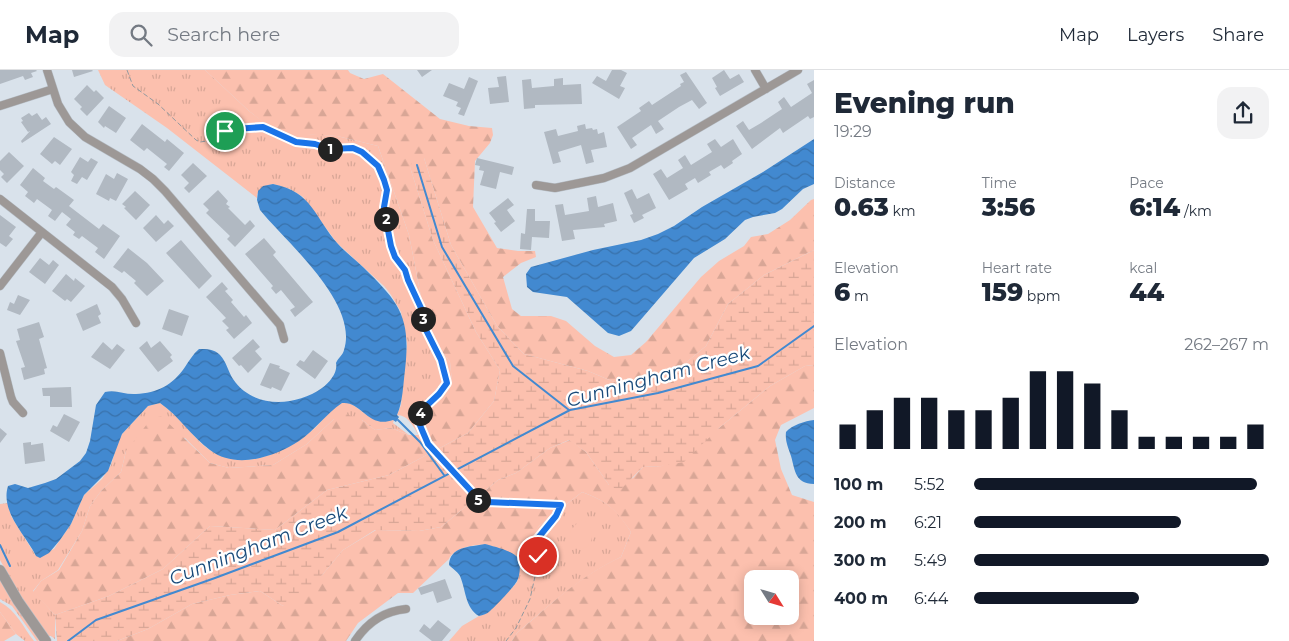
<!DOCTYPE html>
<html lang="en">
<head>
<meta charset="utf-8">
<style>
	:root { --surface:#fff; --page:#f2f2f3; --text:#1f2937; --muted:#747a83; --line:#e0e1e3; --accent:#111827 }
	body { margin:0; font-family:Montserrat,sans-serif; background:var(--page); color:var(--text); height:100vh; display:flex; flex-direction:column; font-size:19px; white-space:nowrap }
	* { box-sizing:border-box; margin:0 }
	p { font-size:16px; color:var(--muted) }
	.icon { flex:none; width:28px; height:28px; fill:none; stroke:currentColor; stroke-width:2; stroke-linecap:round; stroke-linejoin:round }
	.map { position:relative; flex:1; overflow:hidden }
	.details { display:flex; flex-direction:column; background:var(--surface); width:475px }
	.details>* { flex:none }
	.needle { width:32px; rotate:127deg }
	.buttons { position:absolute; left:744px; top:500px; display:grid; gap:10px }
	.buttons a { display:grid; place-items:center; width:55px; height:55px; border-radius:10px; background:var(--surface); box-shadow:0 2px 12px #0003; font-size:25px }
	.pin { position:absolute; display:grid; place-items:center; width:42px; height:42px; color:#fff; margin:-21px; border:2px solid #fff; border-radius:50%; box-shadow:0 1px 5px #0007 }
	.km { position:absolute; width:25px; height:25px; margin:-12px; border-radius:50%; background:#222; color:#fff; font-size:14px; line-height:25px; text-align:center }
	.round { display:grid; place-items:center; flex:none; width:52px; height:52px; border-radius:15px; background:var(--page) }
	.head { display:flex; align-items:center; justify-content:space-between; height:85px; padding:0 20px }
	h1 { font-size:28px; font-weight:800; line-height:38px }
	.figures { display:grid; grid-template-columns:repeat(3,1fr); gap:8px; height:85px; padding:5px 20px }
	.figures div { display:grid; align-content:center }
	.figures b { font-size:25px; font-weight:800 }
	.figures small { font-size:14px; font-weight:400 }
	.figures p { font-size:14px }
	.chart { height:140px; padding:10px 20px }
	.chart p { display:flex; justify-content:space-between }
	.chart svg { width:100%; height:90px; margin-top:5px; stroke:var(--accent); stroke-width:6 }
	ul { padding:0 20px; list-style:none; font-size:16px }
	li { display:grid; grid-template-columns:80px 60px 1fr; align-items:center; height:38px }
	li i { height:12px; border-radius:6px; background:var(--accent) }
	header { display:flex; align-items:center; gap:30px; box-sizing:border-box; height:70px; padding:0 25px; background:var(--surface); border-bottom:1px solid var(--line) }
	header strong { font-size:24px }
	nav { display:flex; gap:28px; margin-inline-start:auto; font-size:18px }
	.search { width:350px; height:45px; background:var(--page); display:flex; align-items:center; gap:12px; box-sizing:border-box; padding:0 18px; border-radius:15px; color:var(--muted); font-size:19px }
	main { display:flex; flex:1; min-height:0 }
	.map>svg:first-child { display:block }
	.grass { fill:url(#grass-tufts) }
	.forest { fill:url(#forest-firs); fill-rule:evenodd }
	.wetland { fill:url(#wetland-marsh) }
	.pitch { fill:#fcc0ae }
	.water { fill:url(#water-waves) }
	.lines { fill:none; stroke-linecap:round; stroke-linejoin:round }
	.stream { stroke:#4289d0; stroke-width:2 }
	.building { fill:#b1b9c2 }
	.minor-casing { stroke:#b7bfc7; stroke-width:9 }
	.tertiary-casing { stroke:#b7bfc7; stroke-width:11 }
	.path { stroke:#92999f; stroke-width:1; stroke-dasharray:5 2.5; stroke-linecap:butt }
	.minor { stroke:#9d9896; stroke-width:8 }
	.tertiary { stroke:#9d9896; stroke-width:10 }
	.route-casing { stroke:#fff; stroke-width:10 }
	.route { stroke:#1a73e8; stroke-width:6 }
	.labels { text-anchor:middle; stroke-width:4.5; stroke-linejoin:round; paint-order:stroke }
	.water-label { font-size:19px; font-style:italic; fill:#194b7b; stroke:#fff }
</style>
</head>
<body>
<header>
<strong>Map</strong>
<div class="search"><svg class="icon" aria-label="search" viewBox="0 0 24 24"><circle cx="10" cy="10" r="6"/><path d="M15 15l6 6"/></svg>Search here</div>
<nav><a>Map</a><a>Layers</a><a>Share</a></nav>
</header>
<main>
<div class="map">
<svg width="814" height="571" viewBox="0 0 814 571">
	<defs>
		<pattern id="grass-tufts" width="24" height="20" patternUnits="userSpaceOnUse" patternTransform="scale(1.25)"><rect width="24" height="20" fill="#fcc0ae"/><path d="M3 7l-1-3M5 7V3M7 7l1-3M15 17l-1-3M17 17v-4M19 17l1-3" fill="none" stroke="#d8a696"/></pattern>
		<pattern id="forest-firs" width="22" height="20" patternUnits="userSpaceOnUse" patternTransform="scale(1.25)"><rect width="22" height="20" fill="#fcc0ae"/><path d="M5 1l3.5 6h-7zM16 11l3.5 6h-7z" fill="#d8a696"/></pattern>
		<pattern id="wetland-marsh" width="20" height="14" patternUnits="userSpaceOnUse" patternTransform="scale(1.25)"><rect width="20" height="14" fill="#fcc0ae"/><path d="M1 5h8M5 5V1M11 12h8M15 12V8" fill="none" stroke="#d8a696"/></pattern>
		<pattern id="water-waves" width="16" height="10" patternUnits="userSpaceOnUse" patternTransform="scale(1.25)"><rect width="16" height="10" fill="#4289d0"/><path d="M0 5q4-4 8 0t8 0" fill="none" stroke="#3871aa"/></pattern>
	</defs>
	<rect width="100%" height="100%" fill="#d9e2eb"/>
	<path class="grass" d="M98 0H205L249 41 277 62 337 66 378 76 409 165 424 242 435 272 450 292 452 312 421 345V351L427 365 419 366C414 357 408 345 397 345L401 335 407 274 401 242 391 225 385 217 337 173 303 127 290 119 273 114 269 115 257 124V128L167 58 105 15Z
		M347 332C367 341 368 354 394 350L393 353 409 365 391 358 375 360 362 350 334 349 307 374 273 395 229 398 210 393 185 368 126 381 121 402 101 421 90 436 82 461 58 500 41 511 33 521 55 545V569L51 566H47L24 533 0 490V434L8 433 11 446 36 486 54 479 60 470 71 454 84 425 102 409 111 395 118 372 122 364 148 336 160 333C176 344 187 359 201 373 237 406 282 385 315 358 325 349 333 333 347 332Z
		M582 422C607 431 617 440 631 462L621 487C581 506 551 534 517 563L512 571H449L462 556 479 546 485 544 510 520 517 512 519 505 518 488 529 469 539 456Z
		M0 507 40 570 37 571 12 536 0 529Z
		M0 532C16 540 23 557 34 571H25L16 564 0 542Z"/>
	<path class="forest" d="M205 0H348L350 3 364 9 383 4 440 49 469 56 492 58 493 65 490 73 475 91 473 137 497 178 518 181H535L536 187 521 193 503 207 512 239 521 246H551L566 251 595 276 614 287 631 285 646 272 701 207 719 191 744 176 751 167 768 164 790 150 811 130 814 129V180L764 205 728 234 706 276 677 300 648 313 619 314 588 301 524 284 497 256 451 175 424 88 410 97 433 170 476 262 500 300 494 331 468 363 389 405 327 420 275 460 210 456 163 499 109 526 55 545 33 522 41 511 59 500 82 461 90 436 101 421 121 402 126 381 151 349 161 346 210 393 229 398 273 395 307 374 334 349 346 344 362 350 375 360 391 358 409 365H427L421 351V345L452 312 450 292 435 272 424 242 409 165 378 76 337 66 277 63 249 41Z
		M814 295V338L781 355 775 370 781 399 792 425 814 432V571H512L517 563C550 535 581 505 621 487L631 462C616 440 607 431 582 422L539 456 518 488 515 485C506 482 494 475 484 475 474 474 453 479 449 489L413 523H398L358 553 346 571H117L148 559 192 534 230 525 260 521 283 536 323 504 343 480 376 460 419 461 441 457 498 410 516 403 550 378 570 370 586 382 609 415 633 408 643 397 662 396 719 358 770 316 805 296ZM752 509H790V546H752Z
		M0 542 16 564 4 571H0Z"/>
	<path class="wetland" d="M414 86 424 88 451 175 497 256 524 284 588 301 619 314 648 313 677 300 706 276 728 234 764 205 814 180V295L805 296 770 316 719 358 684 392 662 396 643 397 619 421 609 415 586 382 569 370 550 378 516 403 498 410 441 457 419 461 375 460 343 480 323 504 295 532 283 536 260 521 230 525 192 534 148 559 117 571H57L55 545 109 526 163 499 210 456 275 460 327 420 389 405 468 363 494 331 500 300 476 262 433 170 410 97Z"/>
	<path class="pitch" d="M580 450 588 452C604 481 567 490 571 460Z"/>
	<path class="water" d="M814 69V114L803 119 782 139 775 143 753 147 745 150 725 169 694 188 631 261 619 266 608 263 567 227 533 222 527 217 526 204 531 197 593 180 641 170 658 164 674 156 702 137 763 102Z
		M273 114C313 122 314 147 338 174 345 182 355 189 363 197 400 233 411 247 405 300 403 315 403 331 397 345L399 347 396 352 393 350C368 359 362 331 342 333 326 344 315 360 299 371 274 387 236 400 210 380 191 366 179 346 160 333L148 336 122 364 108 401 84 425 71 454 60 470 49 483 40 488 36 486C26 465 0 442 8 416L15 414 28 418 45 413 56 409 80 391 86 383 90 371 96 335 105 322C116 319 125 325 136 324 157 323 173 315 185 297 189 291 193 284 199 279 207 279 214 279 220 285 226 291 228 301 233 309 253 339 295 337 322 318 330 312 338 302 336 293 338 288 343 285 344 280 359 233 287 173 260 140L257 130 258 121 263 116Z
		M814 350V414C795 414 795 400 791 386 788 377 785 371 786 362 792 355 805 351 814 350Z
		M485 474C492 476 514 481 518 488 521 494 520 506 517 511 514 517 495 537 490 541 487 544 483 545 479 546 465 538 466 520 460 506 457 501 453 499 449 495 450 476 470 477 485 474Z"/>
	<g class="lines">
		<path class="stream" d="M417 95 442 177 513 296 569 340
			M398 350 420 372 444 405
			M0 475 10 496
			M68 571 96 550 215 508 338 462 570 340 658 323 758 296 814 256"/>
	</g>
	<path class="building" d="M0 0H36L37 1 31 3 33 7 25 10 23 6 0 14Z
		M72 0H92L93 1 74 7Z
		M417 0H432L422 7Z
		M612 0H621L627 3 620 16 625 18 619 29 592 13 597 6 606 11Z
		M724 0 730 9 739 4 744 12 720 26 715 18 717 17 712 8Z
		M686 2 707 33 699 39 692 30 679 37 658 51 664 59 656 64 651 55 632 68 637 75 631 79 617 57 641 41 639 38 649 31 652 35 681 16 680 14 684 12 680 5Z
		M506 6 509 32 490 34 488 18 499 17 497 7Z
		M469 7 478 11 464 46 458 44 461 38 456 36 458 32 443 26 449 13 464 19Z
		M563 8V15L581 14 582 34 535 35V38L524 39 522 10 531 9 532 18 554 16V9Z
		M814 10V47L810 49 808 46 783 63 780 58 752 79 736 56 743 51 749 60 761 53 782 39 778 32 784 27 791 37 812 23 807 14Z
		M87 15 94 22 96 20 104 28 87 46 80 39 82 37 74 29Z
		M109 36 126 48 116 63 105 56 104 58 98 52Z
		M29 43 32 46 37 43 42 50 46 47 51 54 22 73 21 71 30 61 28 62 21 52 23 51 21 48Z
		M142 54 165 72 167 69 184 83 169 101 164 97 167 94 147 78 144 81 130 70Z
		M585 54 586 59 592 58 593 60 597 59 598 64 604 62 607 77 591 80 594 92 586 94 581 75 558 82 561 92 553 94 544 62 556 59 558 66 578 61 577 56Z
		M54 67 72 79 60 95 55 91 52 94 40 84Z
		M715 69 721 77 733 69 742 84 732 91 733 93 724 99 721 95 709 102 711 105 698 113 695 108 685 114 688 119 669 130 653 104 661 99 667 108 683 98 678 90 685 85 691 95 712 82 707 74Z
		M9 82 24 96 7 113 1 107 4 104 0 100V91Z
		M80 87 88 92 91 88 98 92 87 110 82 107 77 114 71 111 74 105 71 102Z
		M477 88 514 97 512 105 500 102 496 119 480 115 484 101 479 100 480 96 475 95Z
		M193 93 207 106 189 123 184 118 189 113 181 105Z
		M33 98 45 108 43 111 54 119 56 117 74 130 69 136 99 159 103 154 120 166 104 189 95 182 98 178 82 166 79 169 73 165 75 162 66 155 71 149 62 142 55 151 48 146 52 140 37 129 34 133 25 126 28 122 20 115Z
		M117 103 128 109 116 131 110 128 109 131 96 124 106 104 114 109Z
		M632 119 637 129 649 123 656 138 642 145 644 148 634 153 630 145 633 144 624 123Z
		M218 120 228 131 226 134 230 137 228 138 245 155 250 150 255 156 235 177 227 169 230 166 206 143 209 140 203 134Z
		M135 121 150 135 136 150 124 138 126 137 122 134Z
		M596 126 598 137 613 133 617 151 604 154 605 157 573 160 575 169 562 171 555 135 563 134 565 145 589 141 587 128Z
		M508 128 514 135 507 140 515 151 501 162 494 153 496 152 489 143Z
		M527 139H535V151H550L549 168 532 167 531 180 520 179 521 163 525 164Z
		M0 145 16 157 9 166 13 169 6 177 0 173Z
		M156 145 164 154 168 150 174 156 156 172 143 158Z
		M264 168 276 182 273 185 313 232 295 247 290 240 295 237 281 220 276 224 271 218 273 216 245 184Z
		M181 170 212 206 199 219 166 183Z
		M128 178 147 193 164 211 147 226 134 213 136 211 124 201 122 203 113 197Z
		M40 188 49 195 53 190 59 195 45 214 29 202Z
		M66 204 74 211 75 208 85 216 71 232 67 229 65 231 52 221Z
		M222 212 228 219 225 221 233 230 231 232 244 247 246 245 252 253 234 269 226 260 229 258 222 251 226 248 206 227Z
		M18 225 30 230 20 245 7 240 10 232 14 234Z
		M97 234 101 244 98 246 101 253 83 261 76 244Z
		M169 239 189 246 182 266 162 259Z
		M39 252 44 267 39 269 47 298 44 299 45 304 24 310 21 298 25 297 16 271 20 270 17 259Z
		M253 269 260 277 255 281 262 289 248 303 241 295 239 296 232 288Z
		M147 271 151 278 160 271 172 285 170 287 173 291 158 302 139 278Z
		M103 272 112 280 117 274 125 280 110 299 91 287Z
		M313 280 328 291 315 309 296 295 300 290 304 292Z
		M270 293 280 296 279 298 290 303 281 321 272 317 271 319 260 315Z
		M71 317 72 337H50V326H43L42 318Z
		M64 344 80 352 69 372 50 361 53 355 57 357Z
		M0 358 7 364 0 373Z
		M31 372V375L43 373 45 391 25 394 23 373Z
		M445 509 452 528 437 533 433 521 421 525 418 518Z
		M438 550 451 560 442 571H432L419 561 424 554 430 559Z"/>
	<g class="lines">
		<defs>
			<path id="minor" d="M47 0 58 34 69 52 85 67 140 99 153 109 165 121 280 255 284 269
				M755 0 766 19
				M0 36 53 19
				M536 115 555 118 604 108 630 98 798 0
				M0 129 112 217 122 229 136 253
				M0 216 42 162
				M0 283 11 327 13 332 23 343
				M355 571C367 553 384 541 406 539"/>
			<path id="tertiary" d="M0 500 18 531 46 571"/>
		</defs>
		<use href="#minor" class="minor-casing"/>
		<use href="#tertiary" class="tertiary-casing"/>
		<path class="path" d="M127 0 133 16 158 34 196 70 200 72 207 71 218 64 234 59 263 57 296 72 315 74 330 79 353 78 362 82 378 96 384 110 387 120 385 137 386 150 391 176 395 187 405 201 408 210 421 238 425 258 441 289 447 313C440 327 424 334 418 348L428 374 478 431 483 434 487 433 561 435 556 445 538 468 537 473 538 493 530 529 516 558 506 571"/>
		<use href="#minor" class="minor"/>
		<use href="#tertiary" class="tertiary"/>
	</g>
	<g class="lines">
		<defs>
			<path id="route" d="M225 61 234 59 263 57 296 72 315 74 330 79 353 78 362 82 378 96 384 110 387 120 384 137 386 150 391 176 395 187 405 200 408 210 421 238 425 258 441 290 447 313 439 324 420 342 418 348 419 353 428 374 483 434 487 432 561 435 556 446 538 468 537 473 538 486"/>
		</defs>
		<use href="#route" class="route-casing"/>
		<use href="#route" class="route"/>
	</g>
	<g class="labels">
		<g class="water-label">
			<text transform="translate(658 306) rotate(-15)" y="7">Cunningham Creek</text>
			<text transform="translate(258 475) rotate(-21)" y="7">Cunningham Creek</text>
		</g>
	</g>
</svg>
<div class="buttons">
<a><svg class="needle" viewBox="-14 -14 28 28"><path d="M0-13l5 13h-10z" fill="#e53935"/><path d="M0 13l5-13h-10z" fill="#747a83"/></svg></a>
</div>
<div class="pin" style="left:225px;top:61px;background:#1e9e55"><svg class="icon" aria-label="arrive" viewBox="0 0 24 24"><path d="M6 21V4h12l-3 4 3 4H6"/></svg></div>
<div class="pin" style="left:538px;top:486px;background:#d93025"><svg class="icon" aria-label="check" viewBox="0 0 24 24"><path d="M5 12l5 5 9-10"/></svg></div>
<b class="km" style="left:330px;top:79px">1</b>
<b class="km" style="left:386px;top:149px">2</b>
<b class="km" style="left:423px;top:249px">3</b>
<b class="km" style="left:420px;top:343px">4</b>
<b class="km" style="left:478px;top:430px">5</b>
</div>
<section class="details">
<div class="head"><div><h1>Evening run</h1><p>19:29</p></div><a class="round"><svg class="icon" aria-label="share" viewBox="0 0 24 24"><path d="M12 15V3M7 8l5-5 5 5M5 13v7h14v-7"/></svg></a></div>
<div class="figures">
<div><p>Distance</p><b>0.63<small> km</small></b></div>
<div><p>Time</p><b>3:56</b></div>
<div><p>Pace</p><b>6:14<small> /km</small></b></div>
</div>
<div class="figures">
<div><p>Elevation</p><b>6<small> m</small></b></div>
<div><p>Heart rate</p><b>159<small> bpm</small></b></div>
<div><p>kcal</p><b>44</b></div>
</div>
<div class="chart"><p><span>Elevation</span>262–267 m</p>
<svg viewBox="0 0 160 44" preserveAspectRatio="none"><path d="M5 44V32M15 44V25M25 44V19M35 44V19M45 44V25M55 44V25M65 44V19M75 44V6M85 44V6M95 44V12M105 44V25M115 44V38M125 44V38M135 44V38M145 44V38M155 44V32"/></svg>
</div>
<ul>
<li><b>100 m</b>5:52<i style="width:96%"></i></li>
<li><b>200 m</b>6:21<i style="width:70%"></i></li>
<li><b>300 m</b>5:49<i style="width:100%"></i></li>
<li><b>400 m</b>6:44<i style="width:56%"></i></li>
</ul>
</section>
</main>
</body>
</html>
